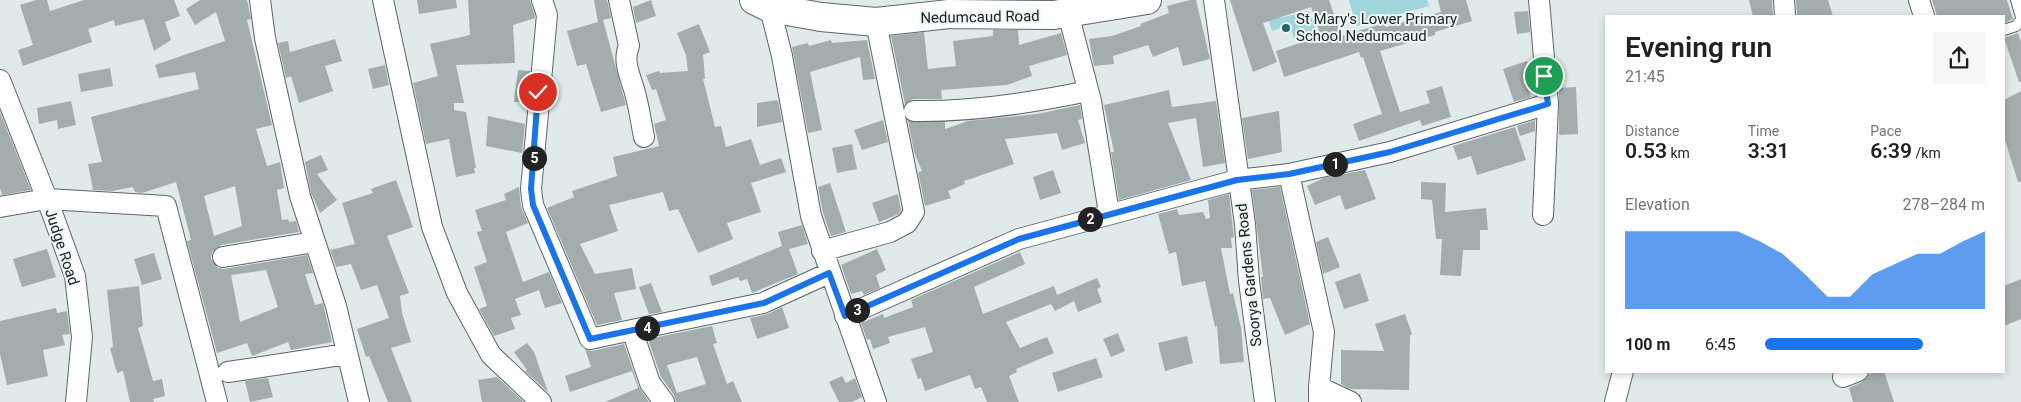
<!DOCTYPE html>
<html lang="en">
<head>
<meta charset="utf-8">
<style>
	:root { --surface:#fff; --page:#f6f6f6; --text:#202124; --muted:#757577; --accent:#1a73e8 }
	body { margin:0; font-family:Roboto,sans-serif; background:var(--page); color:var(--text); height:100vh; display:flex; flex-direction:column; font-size:19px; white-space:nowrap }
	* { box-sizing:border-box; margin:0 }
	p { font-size:16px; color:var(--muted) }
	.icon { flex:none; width:28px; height:28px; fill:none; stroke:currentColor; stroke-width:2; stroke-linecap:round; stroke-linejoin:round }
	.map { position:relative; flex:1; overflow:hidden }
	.details { position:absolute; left:1605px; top:15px; width:400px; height:358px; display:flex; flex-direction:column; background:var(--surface); border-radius:0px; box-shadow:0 2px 8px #0003 }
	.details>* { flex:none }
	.pin { position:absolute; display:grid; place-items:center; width:42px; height:42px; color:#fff; margin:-21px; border:2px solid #fff; border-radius:50%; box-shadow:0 1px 5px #0007 }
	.km { position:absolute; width:25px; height:25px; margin:-12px; border-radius:50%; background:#222; color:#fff; font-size:14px; line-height:25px; text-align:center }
	.round { display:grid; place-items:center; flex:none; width:52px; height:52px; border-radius:0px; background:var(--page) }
	.summary { display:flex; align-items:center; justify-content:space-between; height:85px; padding:0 20px }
	h1 { font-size:28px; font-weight:600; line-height:38px }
	.metrics { display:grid; grid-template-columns:repeat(3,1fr); gap:8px; height:85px; padding:5px 20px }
	.metrics div { display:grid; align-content:center }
	.metrics b { font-size:21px; font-weight:600 }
	.metrics small { font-size:14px; font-weight:400 }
	.metrics p { font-size:14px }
	.chart { height:140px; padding:10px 20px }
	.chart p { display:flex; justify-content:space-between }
	.chart svg { width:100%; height:90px; margin-top:5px; fill:var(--accent); opacity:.7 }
	ul { padding:0 20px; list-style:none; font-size:16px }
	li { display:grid; grid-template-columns:80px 60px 1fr; align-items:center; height:38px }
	li i { height:12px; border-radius:6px; background:var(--accent) }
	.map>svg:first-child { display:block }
	.green { fill:#a0d5db }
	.building { fill:#a4adae; fill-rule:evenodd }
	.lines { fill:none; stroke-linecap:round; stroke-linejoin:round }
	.lane-casing { stroke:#5d6566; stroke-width:12 }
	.street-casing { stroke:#5d6566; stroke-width:22 }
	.secondary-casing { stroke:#5d6566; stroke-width:30 }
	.lane { stroke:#fff; stroke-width:10 }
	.street { stroke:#fff; stroke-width:20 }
	.secondary { stroke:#fff; stroke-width:28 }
	.route-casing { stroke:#fff; stroke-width:10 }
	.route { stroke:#1a73e8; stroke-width:6 }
	.poi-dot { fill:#1b676f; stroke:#eef7f8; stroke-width:2 }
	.labels { text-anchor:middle; stroke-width:4; stroke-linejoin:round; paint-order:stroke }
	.street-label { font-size:15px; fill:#202424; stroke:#eef7f8 }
	.poi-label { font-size:15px; fill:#202424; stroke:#eef7f8; text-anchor:start }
</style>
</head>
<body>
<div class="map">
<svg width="2021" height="402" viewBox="0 0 2021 402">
	<rect width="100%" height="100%" fill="#e1eaeb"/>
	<path class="green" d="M1262 0H1273L1280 18 1309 11 1317 33 1295 40 1289 25 1272 31Z
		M1349 0H1427L1429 6 1356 26Z"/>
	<path class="building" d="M36 0H47L50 11 84 0H174L180 16 165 22 171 40 154 51 144 19 115 26 114 20 88 29 92 42 23 66 18 50 33 45 20 5Z
		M200 0H247L251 19 247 20 272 125 256 129 267 166 280 162 284 188 277 190 282 220 288 219 289 222 296 221 299 232 221 245 212 252 211 259 218 268 224 269 307 255 313 273 305 274 315 305 323 303 332 342 291 350 288 342 252 356 247 343 217 353 187 241 191 240 176 182 142 193 135 192 133 187 112 191 93 190 88 164 102 162 91 117 199 89 195 72 159 78 155 65 225 41 216 12 195 25 186 9ZM235 186 242 226 214 236 204 196ZM266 270 278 307 240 322 231 275Z
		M417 0H456L457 8 419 14Z
		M468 0H530L535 16V18L513 25 515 63 456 65 464 103H454V110L466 112 476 168H474L475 173 456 177 449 139 426 144 413 83 438 76 430 44 470 35Z
		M594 0H607L611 18 603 20 626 105 601 112 586 64 577 66 567 31 598 22Z
		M651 0 656 16 636 23 633 7Z
		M1190 0H1196L1210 59 1183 66 1178 47 1153 57 1148 45 1113 56 1114 64 1094 66 1089 39 1112 36 1141 26 1140 24 1169 13 1167 6Z
		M1230 0H1329L1341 36 1385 23 1386 27 1441 12 1438 0H1466L1472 21 1435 32V35L1380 51 1400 112 1430 103 1426 91 1442 86 1451 117 1422 126 1420 120 1359 141 1353 124 1382 114 1363 57 1361 58 1359 52 1284 77 1276 51 1321 36 1311 7 1263 23 1277 62 1253 72Z
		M1749 0H1772L1773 16H1753Z
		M1796 0H1828L1833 16H1797Z
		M1932 0H2007L2013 19 2004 23V16H1937Z
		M1528 11 1530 32 1517 34 1514 12Z
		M699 24 710 52 703 55 705 79H703L715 127 721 126 726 147 751 139 760 165 781 158 786 172 751 183 761 212 727 223 733 239 698 253 678 209 669 211 663 192 609 205 618 231 580 244 595 274 632 268 636 289 614 293 622 320 597 325 547 208 574 197 572 191 617 176 613 157 659 146 654 124 666 120 656 89 652 90 646 75 659 71 660 73 688 71 686 55 677 33Z
		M993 30H1018L1019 45 1061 33 1067 55 1029 66 1032 76 1007 85 941 90 942 99H913L905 104 891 36 924 32 928 69 956 66 953 41 993 36Z
		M2018 33 2021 42V82H2019L2004 38Z
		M335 39 342 61 325 66 333 91 299 103 291 76 286 78 278 43 288 41 290 52Z
		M831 40 832 43 867 40 875 79 863 80 860 57 810 72 822 130 808 133 792 47 808 43 809 46Z
		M1527 61 1532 75 1524 78 1531 97 1514 102 1503 69Z
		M385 65 389 85 373 89 368 69Z
		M110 68 113 86 81 92 78 74Z
		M518 70 530 71 527 102H514Z
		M1576 87 1578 134 1559 135V88Z
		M1169 90 1172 107 1216 101 1225 163 1203 167 1196 118 1168 123 1191 180 1119 200 1111 152H1114L1104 105Z
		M2021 91V182H2018L2004 137V100Z
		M778 100 782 122 757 127V103Z
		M71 101 76 125 58 129 57 120 39 124 37 108Z
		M1080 105 1082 119 1078 120 1085 143 1062 150 1057 133 1005 139 1014 164 964 181 965 184 948 191 951 198 925 206 918 172 922 171 914 152 908 121 945 122V129L968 121 1037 114Z
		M1279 111 1282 152 1248 159 1242 118Z
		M0 112 31 190 2 195 0 188Z
		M488 116 525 124 522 153 486 146Z
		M883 120 888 142 862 150 854 130Z
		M1535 120V131L1520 136 1517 126Z
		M1515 127 1526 160 1477 175 1471 156 1458 160 1453 146Z
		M852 144 857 169 837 173 832 148Z
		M321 155 328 170 317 174 337 200 320 213 311 193 305 162Z
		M1053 170 1061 193 1040 200 1033 177Z
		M1365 170 1376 199 1345 210 1340 195 1315 205 1307 186 1324 178Z
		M396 180 413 227 387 236 409 293 400 296 402 313 411 342 391 348 412 402H388L369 356 366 357 357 329 389 318 377 285 361 290 351 264 336 267 330 250 355 244 342 203 373 193 371 189Z
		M1421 182 1446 183 1445 212 1486 208 1488 230H1480V250H1463L1461 276 1440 275 1442 239H1436L1432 200 1421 199Z
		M830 183 846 232 831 236 823 213 818 187Z
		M519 187 521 207 528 223 506 232 523 282 549 272 562 303 545 308 539 290 515 299 521 315 511 318 515 329 494 336 479 309 487 306 474 267 487 262 477 232 482 231 475 210 506 200 504 194Z
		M1280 187 1310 324 1285 335 1270 298 1263 299 1261 277H1263L1252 190Z
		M898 194 901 210 899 214 879 222 872 203Z
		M1229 194 1234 237 1231 238 1232 248H1221L1230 294 1233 293 1241 328 1244 362 1220 364 1217 326 1215 327 1205 281 1182 286 1176 252 1169 254 1158 214 1177 209 1179 215 1203 212 1206 219 1210 218 1208 200Z
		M802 225 808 244 789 249 798 274 752 293 747 279 740 281 738 277 712 286 709 276 782 246 778 232Z
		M1328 237 1340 267 1323 274 1316 242Z
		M47 249 56 277 22 287 13 259Z
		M877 249 886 270 876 275 880 288 864 295 862 291 851 294 841 265Z
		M1020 252 1025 264 974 287 983 314 1054 286 1057 295 1097 278 1101 287 1097 289 1102 302 1078 312 1074 301 1055 311 1051 304 1006 322 1020 348 1047 337 1054 353 1016 369 1017 372 1009 376 1019 402H987L981 387 975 389 970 375 925 391 921 378 918 379 911 359 933 352 925 327 888 337 890 343 873 349 870 339 867 340 861 323 883 314 884 318 913 307 911 300Z
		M154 253 162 279 142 285 134 259Z
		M1360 273 1369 301 1344 309 1335 282Z
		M2021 279V319L2004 326V286Z
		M651 283 662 312 649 314 639 287Z
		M139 286 143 326 138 328 153 381 162 379 165 396 153 399 154 402H130L123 371 117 373 110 348 113 347 107 290Z
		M782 307 789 328 757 339 750 318 768 314Z
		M56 308 57 313 67 311 70 334 62 335 65 345 43 350 48 376 7 385 0 354V321Z
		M1405 314 1412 334 1410 335 1409 390 1350 389 1341 384V350L1384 351 1375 324Z
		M712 326 717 343 713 344 727 384 733 381 742 402H676L674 395 661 377 648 339ZM697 357 706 384 677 393 667 365Z
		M1118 333 1125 351 1111 357 1103 339Z
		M1187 336 1193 363 1165 371 1158 343Z
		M527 343 534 352 548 392 525 371 527 370 514 352Z
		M624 344 639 387 649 402H605L638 388 632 371 570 392 565 376 591 367 585 349 592 351Z
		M1096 358 1103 377 1058 392 1052 373Z
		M1878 371H1884L1894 402H1853L1849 388 1862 382 1869 374Z
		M842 376 846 383 855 378 862 397 852 402H839L829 382Z
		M497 377 524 402H482L478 380Z
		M268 378 273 397 250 402 245 381Z"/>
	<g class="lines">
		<defs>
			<path id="lane" d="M2016 0 2021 17
				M2004 30 2016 26 2021 20"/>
			<path id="street" d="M260 0 265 38 300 196 336 306 359 402
				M383 0 432 227 457 293 491 355 541 402
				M542 0 547 15 531 189 533 205 590 339 632 330 650 383 664 402
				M619 0 629 46C622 62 631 77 635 93 639 107 641 122 644 137
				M1214 0 1245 224 1249 281 1265 402
				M1539 0 1548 104 1543 215
				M1784 0 1785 16
				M1919 0 1924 16
				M770 8 782 56 811 216 876 402
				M1068 13 1091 101 1109 213
				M0 80 47 199 166 206 217 402
				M914 111C973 112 1031 103 1088 91
				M1289 174 1324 332 1319 387
				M0 207 47 199 75 276 82 337 76 402
				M822 251 890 232 907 223 914 212 876 22
				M223 257 314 242
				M845 316 1019 239 1237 180 1289 174 1390 152 1548 104
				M632 330 763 303 829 273
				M228 372 347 354
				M1843 377 1858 371
				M1319 402V387L1351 402
				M1615 402 1623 371"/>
			<path id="secondary" d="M754 0 770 8 821 17 876 22 949 14 1054 15 1147 0"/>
		</defs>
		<use href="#lane" class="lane-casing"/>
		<use href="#street" class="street-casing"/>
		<use href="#secondary" class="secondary-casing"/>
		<use href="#lane" class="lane"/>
		<use href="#street" class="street"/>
		<use href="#secondary" class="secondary"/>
	</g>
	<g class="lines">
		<defs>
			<path id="route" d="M538 92 531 189 533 205 590 339 764 303 829 273 845 316 1019 239 1237 180 1289 174 1390 152 1548 104 1544 76"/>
		</defs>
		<use href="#route" class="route-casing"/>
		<use href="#route" class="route"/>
	</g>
	<circle class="poi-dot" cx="1286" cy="28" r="5"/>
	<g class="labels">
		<g class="street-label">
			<text transform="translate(980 17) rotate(-1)" y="5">Nedumcaud Road</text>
			<text transform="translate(62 247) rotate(72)" y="5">Judge Road</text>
			<text transform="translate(1249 275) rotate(-96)" y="5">Soorya Gardens Road</text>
		</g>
		<g class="poi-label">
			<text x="1296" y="24">St Mary's Lower Primary<tspan x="1296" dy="17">School Nedumcaud</tspan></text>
		</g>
	</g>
</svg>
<div class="pin" style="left:1544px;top:76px;background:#1e9e55"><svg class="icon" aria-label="arrive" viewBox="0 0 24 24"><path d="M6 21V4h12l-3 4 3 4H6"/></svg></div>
<div class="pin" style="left:538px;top:92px;background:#d93025"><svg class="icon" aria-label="check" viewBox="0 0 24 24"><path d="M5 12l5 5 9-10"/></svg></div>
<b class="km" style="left:1335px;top:164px">1</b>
<b class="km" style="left:1090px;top:219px">2</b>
<b class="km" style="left:857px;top:310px">3</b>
<b class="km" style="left:647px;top:328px">4</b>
<b class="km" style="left:534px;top:158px">5</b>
<section class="details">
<div class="summary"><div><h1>Evening run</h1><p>21:45</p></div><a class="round"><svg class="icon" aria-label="share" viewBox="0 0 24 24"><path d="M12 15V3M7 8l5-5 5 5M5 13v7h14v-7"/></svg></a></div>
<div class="metrics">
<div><p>Distance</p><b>0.53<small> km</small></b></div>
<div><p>Time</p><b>3:31</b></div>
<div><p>Pace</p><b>6:39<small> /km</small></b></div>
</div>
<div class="chart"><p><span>Elevation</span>278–284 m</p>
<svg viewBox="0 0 160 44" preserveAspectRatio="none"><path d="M0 44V6L10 6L20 6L30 6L40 6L50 6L60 11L70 17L80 27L90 38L100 38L110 27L120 22L130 17L140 17L150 11L160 6V44z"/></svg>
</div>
<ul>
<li><b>100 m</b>6:45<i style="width:72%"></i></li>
</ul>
</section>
</div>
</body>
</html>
